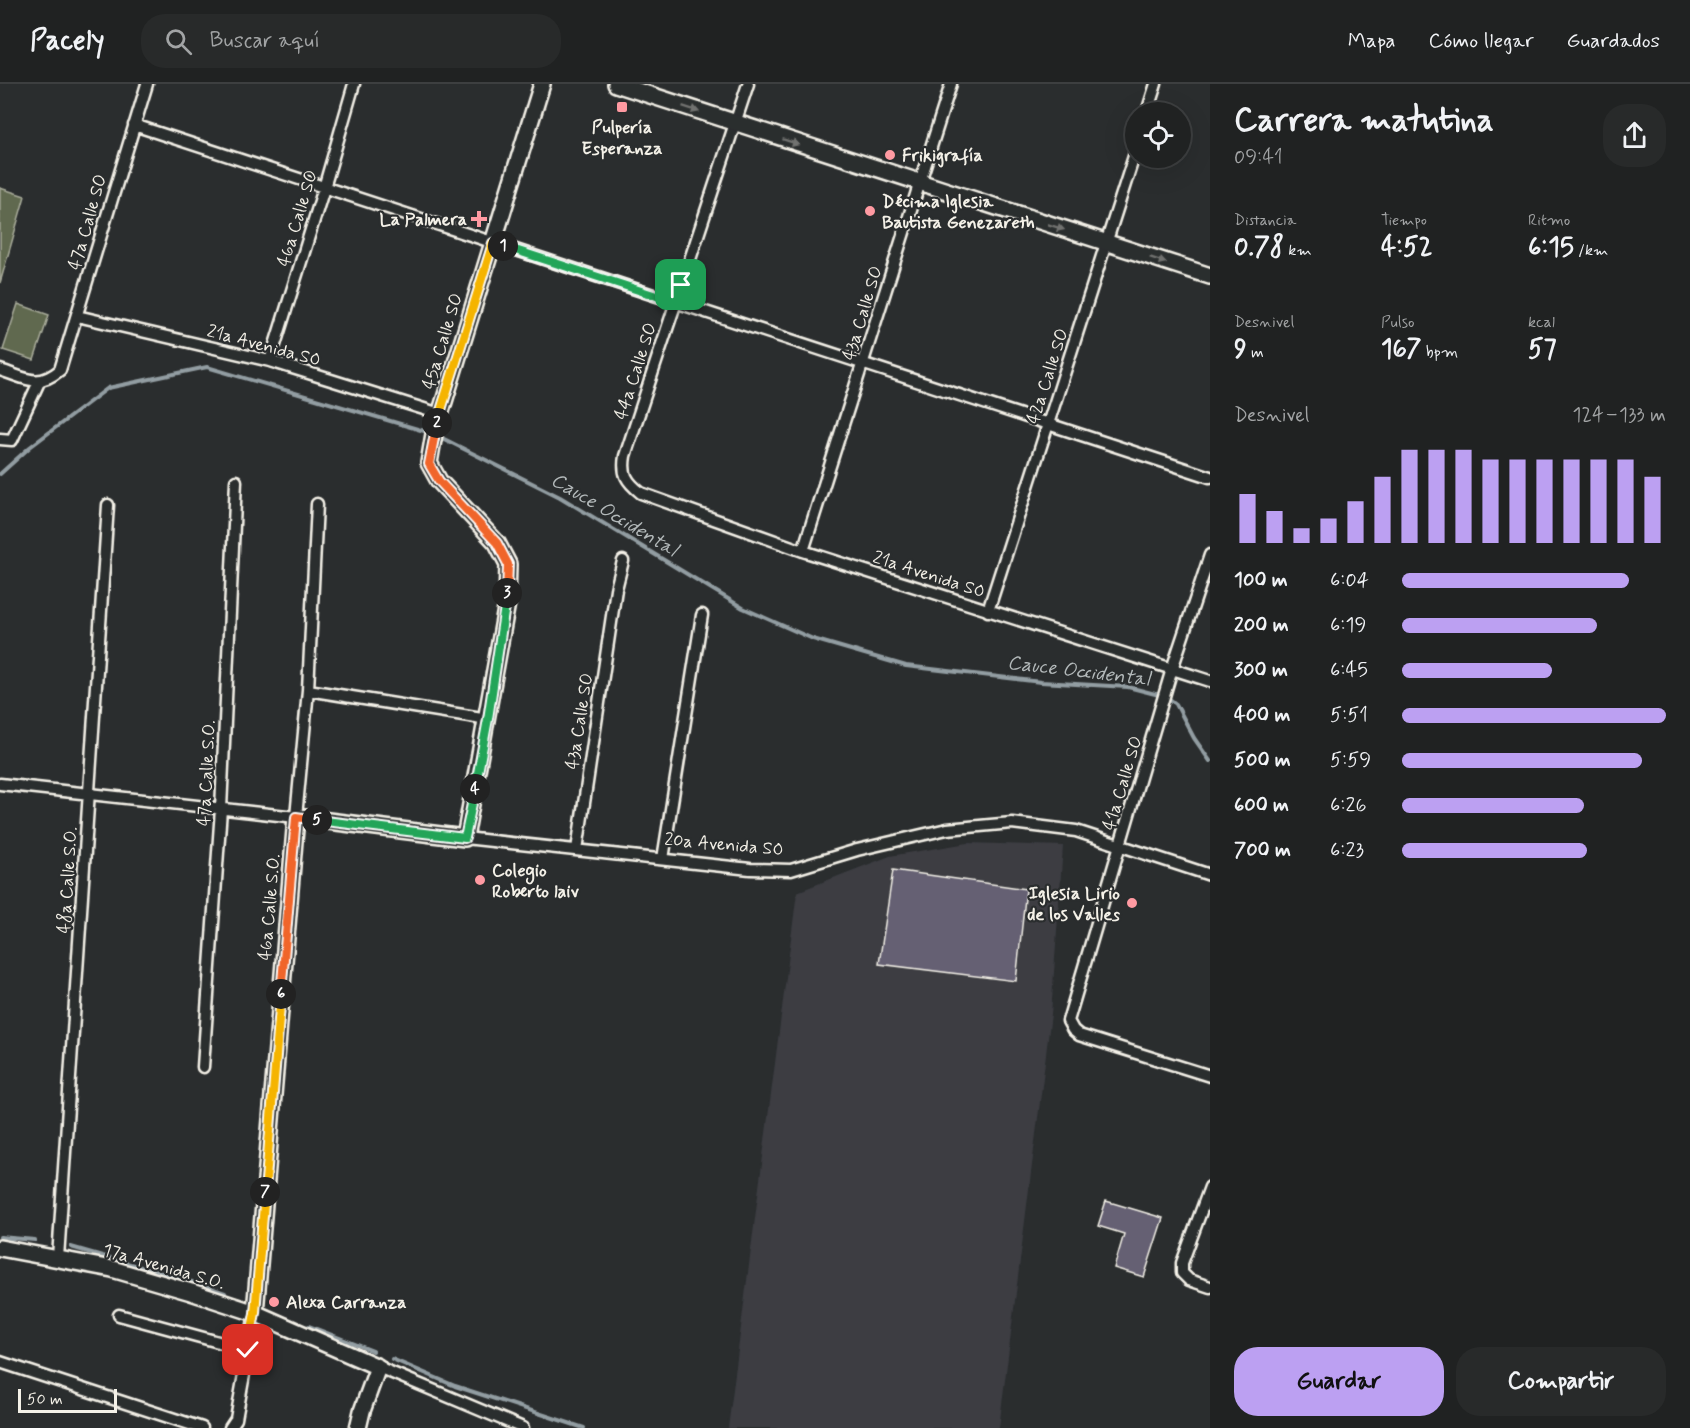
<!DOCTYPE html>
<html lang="es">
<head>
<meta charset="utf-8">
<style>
	:root { --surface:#202222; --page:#282a2a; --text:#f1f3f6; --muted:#a2a4a5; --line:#3d3f40; --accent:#bca0f2 }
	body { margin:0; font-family:Mynerve,sans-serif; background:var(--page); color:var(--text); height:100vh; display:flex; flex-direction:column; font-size:22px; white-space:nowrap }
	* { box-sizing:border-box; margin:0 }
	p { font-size:20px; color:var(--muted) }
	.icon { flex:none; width:33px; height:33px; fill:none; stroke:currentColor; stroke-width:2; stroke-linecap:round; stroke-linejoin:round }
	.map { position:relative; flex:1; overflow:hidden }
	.side { display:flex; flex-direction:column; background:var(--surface); width:480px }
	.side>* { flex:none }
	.fabs { position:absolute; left:1125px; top:18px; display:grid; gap:12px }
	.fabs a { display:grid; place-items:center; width:66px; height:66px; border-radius:50%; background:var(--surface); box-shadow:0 6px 24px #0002,0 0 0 2px var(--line); font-size:30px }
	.scale { position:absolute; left:18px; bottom:15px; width:99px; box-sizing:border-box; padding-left:6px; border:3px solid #f4f1e8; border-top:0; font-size:16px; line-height:21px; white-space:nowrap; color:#f4f1e8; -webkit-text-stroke:4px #2a2d2e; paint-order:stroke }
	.pin { position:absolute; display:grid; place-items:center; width:51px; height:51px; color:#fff; margin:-26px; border-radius:12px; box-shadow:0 3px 9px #0006 }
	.km { position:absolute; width:30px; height:30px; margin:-15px; border-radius:50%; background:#222; color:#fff; font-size:16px; line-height:30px; text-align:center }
	.round { display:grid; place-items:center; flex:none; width:63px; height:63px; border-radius:24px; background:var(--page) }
	.headline { display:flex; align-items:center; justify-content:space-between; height:102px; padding:0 24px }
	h1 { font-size:33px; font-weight:700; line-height:45px }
	.metrics { display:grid; grid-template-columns:repeat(3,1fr); gap:9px; height:102px; padding:6px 24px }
	.metrics div { display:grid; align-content:center }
	.metrics b { font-size:26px; font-weight:700 }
	.metrics small { font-size:16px; font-weight:400 }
	.metrics p { font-size:16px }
	.chart { height:168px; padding:12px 24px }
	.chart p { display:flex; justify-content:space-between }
	.chart svg { width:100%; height:108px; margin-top:6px; stroke:var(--accent); stroke-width:6 }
	.primary-button { display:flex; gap:12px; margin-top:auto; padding:12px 24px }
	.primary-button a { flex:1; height:69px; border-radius:24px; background:var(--accent); color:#111; font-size:24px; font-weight:700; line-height:69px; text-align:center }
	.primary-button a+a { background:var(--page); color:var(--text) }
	ul { padding:0 24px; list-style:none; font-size:20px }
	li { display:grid; grid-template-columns:96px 72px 1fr; align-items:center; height:45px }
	li i { height:15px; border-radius:8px; background:var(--accent) }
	header { display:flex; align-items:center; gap:36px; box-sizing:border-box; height:84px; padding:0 30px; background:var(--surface); border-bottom:2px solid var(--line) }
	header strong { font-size:28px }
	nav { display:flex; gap:33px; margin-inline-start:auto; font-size:21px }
	.search { width:420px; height:54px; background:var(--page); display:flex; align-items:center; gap:15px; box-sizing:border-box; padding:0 21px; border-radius:24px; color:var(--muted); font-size:22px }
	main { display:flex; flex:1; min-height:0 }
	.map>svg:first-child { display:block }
	.built { fill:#3c3d43 }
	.green { fill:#61694f; stroke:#aaad9c; stroke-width:1.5 }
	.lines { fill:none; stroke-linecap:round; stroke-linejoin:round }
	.stream { stroke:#929da2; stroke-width:4 }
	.building { fill:#656173; stroke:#f4f1e8; stroke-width:1.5 }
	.street-casing { stroke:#f4f1e8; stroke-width:15 }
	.secondary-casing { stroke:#f4f1e8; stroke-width:20 }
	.street { stroke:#2a2d2e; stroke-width:10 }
	.secondary { stroke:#2a2d2e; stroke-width:15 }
	.oneway { fill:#71726f }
	.split-1-casing { stroke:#fff; stroke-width:12 }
	.split-2-casing { stroke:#fff; stroke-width:12 }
	.split-3-casing { stroke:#fff; stroke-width:12 }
	.split-4-casing { stroke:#fff; stroke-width:12 }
	.split-5-casing { stroke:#fff; stroke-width:12 }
	.split-6-casing { stroke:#fff; stroke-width:12 }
	.split-7-casing { stroke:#fff; stroke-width:12 }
	.split-8-casing { stroke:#fff; stroke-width:12 }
	.split-1 { stroke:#22a559; stroke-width:8 }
	.split-2 { stroke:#f5b400; stroke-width:8 }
	.split-3 { stroke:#f0652b; stroke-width:8 }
	.split-4 { stroke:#22a559; stroke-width:8 }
	.split-5 { stroke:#22a559; stroke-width:8 }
	.split-6 { stroke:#f0652b; stroke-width:8 }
	.split-7 { stroke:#f5b400; stroke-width:8 }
	.split-8 { stroke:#f5b400; stroke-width:8 }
	.poi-dot { fill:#ff9aa2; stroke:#2a2d2e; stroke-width:2 }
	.labels { text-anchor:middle; stroke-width:4.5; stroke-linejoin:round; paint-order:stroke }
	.poi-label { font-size:18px; font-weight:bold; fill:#f4f1e8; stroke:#2a2d2e; text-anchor:start }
	.street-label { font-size:18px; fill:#f4f1e8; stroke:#2a2d2e }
	.water-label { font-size:20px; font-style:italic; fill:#b3b9ba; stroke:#2a2d2e }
</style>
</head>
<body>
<header>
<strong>Pacely</strong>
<div class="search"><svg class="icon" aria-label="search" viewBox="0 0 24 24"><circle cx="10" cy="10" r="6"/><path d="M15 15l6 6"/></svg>Buscar aquí</div>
<nav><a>Mapa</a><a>Cómo llegar</a><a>Guardados</a></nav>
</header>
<main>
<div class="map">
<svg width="1210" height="1344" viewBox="0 0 1210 1344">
	<rect width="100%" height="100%" fill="#2a2d2e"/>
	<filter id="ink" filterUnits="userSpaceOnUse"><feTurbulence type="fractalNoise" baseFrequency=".0167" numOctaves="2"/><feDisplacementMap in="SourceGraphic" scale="12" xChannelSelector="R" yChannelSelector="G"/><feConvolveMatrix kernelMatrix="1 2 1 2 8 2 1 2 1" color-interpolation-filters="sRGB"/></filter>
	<g filter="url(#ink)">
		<path class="built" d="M968 759 1063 762 1051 930 999 1344H728L797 808 890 772Z"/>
		<path class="green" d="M0 104 25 112 0 199Z
			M18 220 49 231 34 276 3 266Z"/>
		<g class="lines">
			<path class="stream" d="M438 352 560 413 743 524 813 555 906 582 1041 598 1128 603 1167 613 1176 620 1194 654 1210 677
				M0 390 30 363 108 304 207 283 431 349
				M0 1153 35 1156
				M71 1163 189 1197 225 1209
				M309 1242 373 1267
				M392 1275 455 1302 584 1344"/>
		</g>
		<path class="building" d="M893 786 1026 805 1016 897 879 880Z
			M1106 1117 1163 1134 1144 1193 1114 1184 1124 1150 1098 1142Z"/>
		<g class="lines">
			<defs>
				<path id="street" d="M748 0 625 372C622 390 626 397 641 409L803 467 1210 597
					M1147 28 1156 0
					M134 41 1210 393
					M77 232 270 277 440 330
					M270 277 324 104 354 0
					M0 286C26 294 37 305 60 286L147 0
					M0 355 12 356 39 298
					M803 467 951 0
					M1210 471 1172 585 1068 937 1073 946 1079 951 1210 992
					M988 527 1136 66
					M308 606 488 635
					M0 700 296 733 308 606 317 420
					M465 754 750 785 791 786 857 766 947 745 1012 739 1076 747 1210 791
					M577 766 616 505 623 477
					M663 775 702 531
					M203 983 221 725 236 397
					M1210 1103 1182 1179V1189L1189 1196 1210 1203
					M58 1174 108 421
					M119 1231 248 1266
					M0 1278 202 1344
					M378 1283 523 1344
					M230 1344 236 1335 255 1229"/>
				<path id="secondary" d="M616 0 1210 192
					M0 1164 112 1185 191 1208 255 1229 378 1283 362 1327 358 1344
					M255 1229 296 733 465 754 507 519 508 480 497 459 439 397 429 379 434 350 542 0"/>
			</defs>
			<use href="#street" class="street-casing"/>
			<use href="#secondary" class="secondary-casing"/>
			<use href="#street" class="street"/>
			<use href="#secondary" class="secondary"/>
		</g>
		<defs><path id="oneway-solid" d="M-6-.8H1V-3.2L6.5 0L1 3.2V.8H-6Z" transform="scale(1.5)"/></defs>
		<g class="oneway">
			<use href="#oneway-solid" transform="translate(691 25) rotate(19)"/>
			<use href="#oneway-solid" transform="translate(791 58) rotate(18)"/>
			<use href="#oneway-solid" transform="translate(1056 143) rotate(18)"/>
			<use href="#oneway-solid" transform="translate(1158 176) rotate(18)"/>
		</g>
	</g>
	<g class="lines" filter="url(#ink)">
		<defs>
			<path id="split-1" d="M503 162 675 218 681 201"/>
			<path id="split-2" d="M437 339 493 159 503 162"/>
			<path id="split-3" d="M437 339 429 380 439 397 497 459 508 480 507 509"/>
			<path id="split-4" d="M475 705 488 635 507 509"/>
			<path id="split-5" d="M317 736 465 754 475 705"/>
			<path id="split-6" d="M281 910 296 733 317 736"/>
			<path id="split-7" d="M265 1108 281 910"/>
			<path id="split-8" d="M248 1266 255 1229 265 1108"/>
		</defs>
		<use href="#split-1" class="split-1-casing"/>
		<use href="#split-2" class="split-2-casing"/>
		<use href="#split-3" class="split-3-casing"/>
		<use href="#split-4" class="split-4-casing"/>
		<use href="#split-5" class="split-5-casing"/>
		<use href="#split-6" class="split-6-casing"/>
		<use href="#split-7" class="split-7-casing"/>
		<use href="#split-8" class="split-8-casing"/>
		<use href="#split-1" class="split-1"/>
		<use href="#split-2" class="split-2"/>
		<use href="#split-3" class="split-3"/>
		<use href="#split-4" class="split-4"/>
		<use href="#split-5" class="split-5"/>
		<use href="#split-6" class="split-6"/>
		<use href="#split-7" class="split-7"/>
		<use href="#split-8" class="split-8"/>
	</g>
	<g class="poi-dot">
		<rect x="616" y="17" width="12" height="12" rx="3"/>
		<circle cx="890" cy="71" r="6"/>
		<circle cx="870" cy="127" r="6"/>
		<path d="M476 126h6v6h6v6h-6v6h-6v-6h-6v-6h6z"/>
		<circle cx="480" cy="796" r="6"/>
		<circle cx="1132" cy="819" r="6"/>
		<circle cx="274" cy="1218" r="6"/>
	</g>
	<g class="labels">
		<g class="poi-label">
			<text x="622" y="49" text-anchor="middle">Pulpería<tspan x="622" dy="21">Esperanza</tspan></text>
			<text x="902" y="77">Frikigrafía</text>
			<text x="882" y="123">Décima Iglesia<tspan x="882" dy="21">Bautista Genezareth</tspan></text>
			<text x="467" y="141" text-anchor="end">La Palmera</text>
			<text x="492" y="792">Colegio<tspan x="492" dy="21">Roberto laiv</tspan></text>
			<text x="1120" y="815" text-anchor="end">Iglesia Lirio<tspan x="1120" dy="21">de los Valles</tspan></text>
			<text x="286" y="1224">Alexa Carranza</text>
		</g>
		<g class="street-label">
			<text transform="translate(297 134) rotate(-73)" y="6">46a Calle SO</text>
			<text transform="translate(87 138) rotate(-74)" y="6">47a Calle SO</text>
			<text transform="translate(862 229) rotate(-73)" y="6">43a Calle SO</text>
			<text transform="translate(442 257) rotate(-73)" y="6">45a Calle SO</text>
			<text transform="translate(264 261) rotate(15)" y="6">21a Avenida SO</text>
			<text transform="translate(635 287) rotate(-72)" y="6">44a Calle SO</text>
			<text transform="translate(1047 292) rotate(-72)" y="6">42a Calle SO</text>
			<text transform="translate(929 490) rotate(18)" y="6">21a Avenida SO</text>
			<text transform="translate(579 637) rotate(-81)" y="6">43a Calle SO</text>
			<text transform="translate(206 689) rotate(-87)" y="6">47a Calle S.O.</text>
			<text transform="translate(1122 699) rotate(-73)" y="6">41a Calle SO</text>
			<text transform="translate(724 760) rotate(5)" y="6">20a Avenida SO</text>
			<text transform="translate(67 796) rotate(-86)" y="6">48a Calle S.O.</text>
			<text transform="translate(269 823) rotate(-85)" y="6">46a Calle S.O.</text>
			<text transform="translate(164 1182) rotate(16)" y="6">17a Avenida S.O.</text>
		</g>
		<g class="water-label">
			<text transform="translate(615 430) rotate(31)" y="7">Cauce Occidental</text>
			<text transform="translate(1079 586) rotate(7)" y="7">Cauce Occidental</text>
		</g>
	</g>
</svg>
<div class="fabs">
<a><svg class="icon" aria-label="locate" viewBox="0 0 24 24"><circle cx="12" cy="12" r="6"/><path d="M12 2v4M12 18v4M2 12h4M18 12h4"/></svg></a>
</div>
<div class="scale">50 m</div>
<div class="pin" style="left:681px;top:201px;background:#1e9e55"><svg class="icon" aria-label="arrive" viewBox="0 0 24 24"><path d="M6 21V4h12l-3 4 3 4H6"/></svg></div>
<div class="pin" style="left:248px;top:1266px;background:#d93025"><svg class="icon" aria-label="check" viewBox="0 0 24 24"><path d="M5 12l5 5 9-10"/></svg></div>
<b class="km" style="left:503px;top:162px">1</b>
<b class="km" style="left:437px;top:339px">2</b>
<b class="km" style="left:507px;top:509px">3</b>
<b class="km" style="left:475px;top:705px">4</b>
<b class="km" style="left:317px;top:736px">5</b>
<b class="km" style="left:281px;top:910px">6</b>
<b class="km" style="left:265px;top:1108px">7</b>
</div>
<section class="side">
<div class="headline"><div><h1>Carrera matutina</h1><p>09:41</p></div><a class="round"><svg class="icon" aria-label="share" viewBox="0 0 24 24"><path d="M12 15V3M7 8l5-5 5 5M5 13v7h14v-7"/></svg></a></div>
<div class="metrics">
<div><p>Distancia</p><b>0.78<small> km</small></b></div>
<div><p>Tiempo</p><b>4:52</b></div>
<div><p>Ritmo</p><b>6:15<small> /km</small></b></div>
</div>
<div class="metrics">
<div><p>Desnivel</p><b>9<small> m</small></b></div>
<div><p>Pulso</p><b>167<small> bpm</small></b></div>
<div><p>kcal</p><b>57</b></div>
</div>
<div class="chart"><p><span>Desnivel</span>124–133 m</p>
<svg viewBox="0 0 160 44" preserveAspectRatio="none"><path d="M5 44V24M15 44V31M25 44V38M35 44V34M45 44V27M55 44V17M65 44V6M75 44V6M85 44V6M95 44V10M105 44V10M115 44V10M125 44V10M135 44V10M145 44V10M155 44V17"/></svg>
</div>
<ul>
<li><b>100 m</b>6:04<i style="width:86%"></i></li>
<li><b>200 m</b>6:19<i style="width:74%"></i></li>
<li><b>300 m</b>6:45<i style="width:57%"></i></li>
<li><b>400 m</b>5:51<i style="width:100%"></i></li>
<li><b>500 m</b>5:59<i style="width:91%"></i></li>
<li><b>600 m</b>6:26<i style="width:69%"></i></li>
<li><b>700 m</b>6:23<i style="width:70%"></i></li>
</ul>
<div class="primary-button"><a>Guardar</a><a>Compartir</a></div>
</section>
</main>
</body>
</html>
